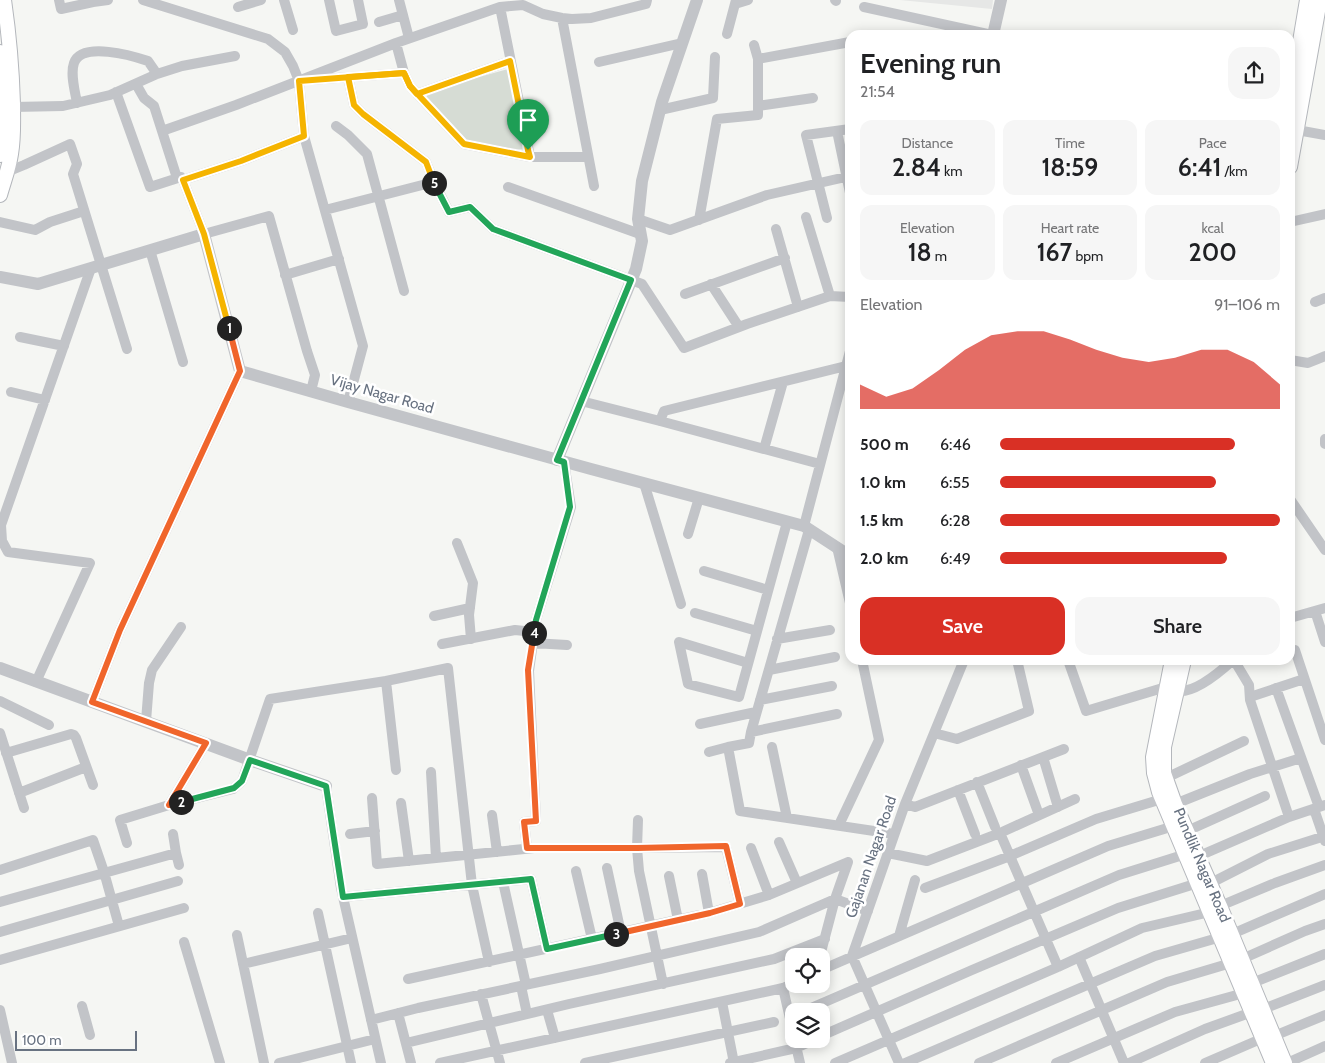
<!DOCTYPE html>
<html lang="en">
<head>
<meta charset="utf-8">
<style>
	:root { --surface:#fff; --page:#f6f6f6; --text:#202124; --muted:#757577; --accent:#d93025 }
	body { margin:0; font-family:Cabin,sans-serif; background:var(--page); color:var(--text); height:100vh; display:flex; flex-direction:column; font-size:19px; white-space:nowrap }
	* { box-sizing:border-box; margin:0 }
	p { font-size:16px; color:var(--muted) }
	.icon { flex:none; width:28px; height:28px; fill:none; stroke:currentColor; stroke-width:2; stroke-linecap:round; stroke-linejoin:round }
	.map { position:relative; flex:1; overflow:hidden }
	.panel { position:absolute; left:845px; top:30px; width:450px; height:635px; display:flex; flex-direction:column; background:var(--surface); border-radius:15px; box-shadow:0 2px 12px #0003 }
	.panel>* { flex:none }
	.controls { position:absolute; left:785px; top:948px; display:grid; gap:10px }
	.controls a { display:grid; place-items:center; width:45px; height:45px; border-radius:10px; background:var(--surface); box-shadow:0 2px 12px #0003; font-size:25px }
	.scale { position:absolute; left:15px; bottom:12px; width:122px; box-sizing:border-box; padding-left:5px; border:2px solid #687281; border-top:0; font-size:14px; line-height:18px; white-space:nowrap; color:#687281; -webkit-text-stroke:4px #fff; paint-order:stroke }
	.pin { position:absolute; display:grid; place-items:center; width:42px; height:42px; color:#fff; margin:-51px -21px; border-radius:50% 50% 50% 0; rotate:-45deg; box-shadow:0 0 5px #0007 }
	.pin .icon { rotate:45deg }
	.km { position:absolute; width:25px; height:25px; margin:-12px; border-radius:50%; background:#222; color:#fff; font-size:14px; line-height:25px; text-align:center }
	.round { display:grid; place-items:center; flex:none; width:52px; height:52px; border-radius:15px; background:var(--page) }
	.headline { display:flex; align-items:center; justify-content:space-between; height:85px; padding:0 15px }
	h1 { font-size:28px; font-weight:600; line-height:38px }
	.figures { display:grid; grid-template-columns:repeat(3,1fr); gap:8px; height:85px; padding:5px 15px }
	.figures div { display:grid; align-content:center; border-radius:12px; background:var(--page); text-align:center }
	.figures b { font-size:25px; font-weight:600 }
	.figures small { font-size:14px; font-weight:400 }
	.figures p { font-size:14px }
	.chart { height:140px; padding:10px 15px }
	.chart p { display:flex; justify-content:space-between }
	.chart svg { width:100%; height:90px; margin-top:5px; fill:var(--accent); opacity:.7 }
	.cta { display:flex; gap:10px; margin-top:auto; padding:10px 15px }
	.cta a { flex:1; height:58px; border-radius:15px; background:var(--accent); color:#fff; font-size:20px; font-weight:600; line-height:58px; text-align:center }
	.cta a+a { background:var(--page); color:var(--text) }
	ul { padding:0 15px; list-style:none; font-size:16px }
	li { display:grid; grid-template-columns:80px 60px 1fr; align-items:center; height:38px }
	li i { height:12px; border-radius:6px; background:var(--accent) }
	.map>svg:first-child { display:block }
	.built { fill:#e6e7e6 }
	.green { fill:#d6dcd4 }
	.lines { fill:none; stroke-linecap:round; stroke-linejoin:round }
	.secondary-casing { stroke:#b4b7bc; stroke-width:16 }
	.minor { stroke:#c2c4c8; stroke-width:10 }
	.tertiary { stroke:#c2c4c8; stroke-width:12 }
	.secondary { stroke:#fff; stroke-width:14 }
	.split-1-casing { stroke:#fff; stroke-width:10 }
	.split-2-casing { stroke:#fff; stroke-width:10 }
	.split-3-casing { stroke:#fff; stroke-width:10 }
	.split-4-casing { stroke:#fff; stroke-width:10 }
	.split-5-casing { stroke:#fff; stroke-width:10 }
	.split-6-casing { stroke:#fff; stroke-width:10 }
	.split-1 { stroke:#f5b400; stroke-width:6 }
	.split-2 { stroke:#f0652b; stroke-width:6 }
	.split-3 { stroke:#22a559; stroke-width:6 }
	.split-4 { stroke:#f0652b; stroke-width:6 }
	.split-5 { stroke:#22a559; stroke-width:6 }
	.split-6 { stroke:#f5b400; stroke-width:6 }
	.labels { text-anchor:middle; stroke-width:5; stroke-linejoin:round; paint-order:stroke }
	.street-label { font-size:15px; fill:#687281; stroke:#fff }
</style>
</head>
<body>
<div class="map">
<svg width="1325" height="1063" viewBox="0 0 1325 1063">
	<rect width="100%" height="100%" fill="#f5f6f3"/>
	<path class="built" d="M900 0H993L992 9Z"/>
	<path class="green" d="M512 68 528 150 464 144 417 94Z"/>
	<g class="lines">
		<defs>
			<path id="secondary" d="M0 52 2 109 1 150 0 155
				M1290 101 1307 0
				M1290 167 1320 0
				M0 195C4 181 9 168 11 154 14 137 13 120 13 104 12 69 9 34 4 0
				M1172 660 1153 757 1154 773 1159 792 1273 1063
				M1184 660 1164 747V773L1175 804 1220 906 1285 1063"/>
		</defs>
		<use href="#secondary" class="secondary-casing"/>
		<path class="minor" d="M59 0 61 9 93 2 108 0
			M143 0 268 39 285 52 293 66 299 81 304 136 363 346 348 402
			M284 0 293 30
			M329 0 336 31 363 24 358 0
			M399 0 409 38
			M835 0 836 1
			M735 4 748 0
			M238 7 261 0
			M500 7 530 157
			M864 7 992 35
			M562 18 594 186
			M379 22 403 15
			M727 34 736 0
			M1260 35H1261
			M396 43 404 73 410 86 464 144 530 157H588
			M758 59 850 42
			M599 62 682 43
			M348 77 354 105 363 114 426 162 434 182
			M310 80 404 73
			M136 84 144 98 154 106 162 131 236 105 396 43 500 7 523 5 543 14 562 18 572 19 591 18 646 4 647 0
			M116 92 150 187 181 177 183 180 241 161 304 136
			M417 94 510 61
			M77 103C75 91 70 74 74 63 82 41 133 56 148 61L157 74
			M758 106 813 98
			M13 107 63 106 110 95 157 74 182 66 235 56
			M660 110 713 98 715 57
			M336 126 348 135 367 154 404 291
			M1297 130 1325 135
			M162 131 177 178
			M837 131 850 193
			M7 172 24 165 70 144 77 164 73 174 127 349
			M183 180 204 234 269 216 307 351 315 375 311 391
			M508 187 640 234
			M325 210 434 182 449 212 470 207 493 229 642 284 684 348 747 324 830 296 850 297
			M806 217 830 296
			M827 218 806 135 850 129
			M638 219 670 230 767 195 850 176
			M699 220 717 119 758 115V59L754 45
			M0 222 35 230 50 222 84 211
			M1290 222 1325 214
			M776 229 798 307
			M150 250 183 362
			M285 275 339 259
			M711 284 739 327
			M685 294 785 258
			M1315 302 1325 298
			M20 337 64 346
			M1290 360 1308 363 1325 356
			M11 392 45 400
			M581 401 660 421 820 464
			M660 421 664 411 846 366
			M1325 439V444
			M764 449 783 382
			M644 483 681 604
			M1290 499 1325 550
			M804 526 850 351
			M809 530 751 732 749 743 728 747 740 811 894 834
			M688 534 699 498
			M457 543 473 583 469 615 471 639
			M837 547 850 603
			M704 571 768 590
			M1315 611 1325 642
			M695 613 757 631
			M434 616 470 608
			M1290 618 1325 608
			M777 639 830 630
			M533 643 567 645
			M442 644 515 630 534 632
			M1295 650 1325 740
			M1068 660 1086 711 1166 687C1170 688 1174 691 1178 691 1196 693 1221 671 1233 660
			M1234 660 1249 685 1250 700 1289 817
			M748 663 679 642 688 684 739 697 787 522
			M769 670 835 657
			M386 681 448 668 472 885 489 962
			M36 682 90 563 8 552 2 541 1 525 91 268
			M1276 688 1319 807
			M1250 697 1304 679
			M760 700 832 686
			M0 701 49 725
			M92 702 120 630 240 371
			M146 721 149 683 152 670 181 627
			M700 724 756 712
			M751 732 837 714
			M0 733 24 808
			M934 733 957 739 1029 711 1017 660
			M772 747 787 818
			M709 752 728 747
			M6 753 71 734 74 735 76 738 93 785
			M1043 757 1058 807
			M1021 765 1039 815
			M431 772 436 858
			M1166 778 1244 741
			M977 782 995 827
			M326 786 341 888 381 1063
			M958 790 975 834
			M19 793 86 767
			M372 798 377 864 534 848H637L726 847 740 904
			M401 803 409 861
			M905 804 915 807 1064 749
			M1175 804 1250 774 1301 758
			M169 805 206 743
			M1314 809 1325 841
			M492 815 497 852
			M638 820 637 848 639 871 663 984
			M839 825 879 740 862 660
			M1187 831 1265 796
			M1000 833 1058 967
			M173 834 176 853
			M350 834 375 831
			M779 842 797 883
			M127 843 120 820 169 805 233 789 242 781 270 699 386 681 396 770
			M527 848 524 822 536 821 529 671 536 620 571 507 564 462
			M751 848 769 895
			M888 853 927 861 1000 833 1075 799
			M1199 856 1289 817 1325 805
			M607 868 621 933
			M0 870 93 840 104 872 119 926
			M576 871 592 939
			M702 874 709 913
			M669 876 678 920
			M503 882 526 985
			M1205 886 1268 854 1325 836
			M925 888 1010 856 1096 819 1162 799
			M343 897 531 879 547 949
			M0 902 176 853 179 865
			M1220 906 1275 883 1325 865
			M318 913 351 1063
			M0 932 178 881
			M1232 934 1325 894
			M237 935 264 1063
			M899 936 915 880
			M184 942 220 1063
			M820 956 835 899 848 862
			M1079 957 1124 1063
			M1242 959 1305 931 1325 924
			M0 960 184 908
			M243 964 352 938
			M821 970 1108 846 1174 826
			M408 979 709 913 769 895 848 862
			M1252 983 1325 954
			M521 986 527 1014
			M783 988 794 1036
			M481 994 500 1063
			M722 1002 734 1063
			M82 1006 90 1035
			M1263 1009 1325 985
			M0 1010 12 1063
			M547 1010 555 1038
			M804 1011 1119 875 1186 854
			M398 1013 411 1063
			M371 1020 418 1008 600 969 759 932 835 899 868 911
			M821 1036 972 970 1118 908 1198 883
			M1274 1036 1325 1015
			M795 1042 800 1063
			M406 1043 569 1004 774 959 825 939
			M279 1063 375 1039
			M440 1063 783 988 794 983
			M585 1063 774 1022
			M730 1063 796 1048 816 1039
			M835 1063 1058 967 1142 928 1210 912
			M899 1063 852 956 905 804 964 660
			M905 1063 1155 956 1221 937
			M979 1063 1167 982 1231 963
			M1056 1063 1175 1012 1244 993
			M1129 1063 1205 1029 1252 1012
			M1205 1063 1263 1038
			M1287 1063 1325 1046"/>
		<path class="tertiary" d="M993 35 1001 0
			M0 277 38 284 204 234 240 371 348 402 591 469 804 526 850 556
			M557 460 636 269 642 241 638 219 642 181 662 102 697 0
			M0 668 250 760 326 786"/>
		<use href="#secondary" class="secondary"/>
	</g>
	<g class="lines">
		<defs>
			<path id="split-1" d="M229 328 204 234 183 180 241 161 304 136 299 81 404 73 410 86 464 144 530 157 528 150"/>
			<path id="split-2" d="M181 802 169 805 206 743 92 702 120 630 240 371 229 328"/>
			<path id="split-3" d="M181 802 234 788 242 781 250 760 326 786 343 897 531 879 547 949 616 934"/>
			<path id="split-4" d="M534 633 528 670 536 821 524 822 527 848H637L726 846 740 904 710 913 616 934"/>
			<path id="split-5" d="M434 183 449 212 470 207 493 229 631 280 557 460 564 462 570 507 536 620 534 633"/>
			<path id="split-6" d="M434 183 426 162 363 114 354 105 348 77 404 73 410 86 417 94 510 61 528 150"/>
		</defs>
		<use href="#split-1" class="split-1-casing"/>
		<use href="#split-2" class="split-2-casing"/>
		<use href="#split-3" class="split-3-casing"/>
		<use href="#split-4" class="split-4-casing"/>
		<use href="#split-5" class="split-5-casing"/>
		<use href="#split-6" class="split-6-casing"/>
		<use href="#split-1" class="split-1"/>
		<use href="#split-2" class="split-2"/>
		<use href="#split-3" class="split-3"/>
		<use href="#split-4" class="split-4"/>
		<use href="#split-5" class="split-5"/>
		<use href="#split-6" class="split-6"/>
	</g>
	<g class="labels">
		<g class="street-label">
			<text transform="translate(382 394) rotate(16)" y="5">Vijay Nagar Road</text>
			<text transform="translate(871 857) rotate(-71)" y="5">Gajanan Nagar Road</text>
			<text transform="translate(1202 865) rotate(67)" y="5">Pundlik Nagar Road</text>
		</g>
	</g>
</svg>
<div class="controls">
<a><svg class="icon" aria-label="locate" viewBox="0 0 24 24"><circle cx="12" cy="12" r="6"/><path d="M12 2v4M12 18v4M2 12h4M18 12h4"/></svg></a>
<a><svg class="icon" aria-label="layers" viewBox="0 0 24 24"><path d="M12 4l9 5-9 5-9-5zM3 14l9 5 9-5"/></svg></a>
</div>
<div class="scale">100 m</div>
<div class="pin" style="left:528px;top:150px;background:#1e9e55"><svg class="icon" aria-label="arrive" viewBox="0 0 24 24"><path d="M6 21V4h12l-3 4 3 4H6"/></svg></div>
<b class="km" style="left:229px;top:328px">1</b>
<b class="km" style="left:181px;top:802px">2</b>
<b class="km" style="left:616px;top:934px">3</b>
<b class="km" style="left:534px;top:633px">4</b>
<b class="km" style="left:434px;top:183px">5</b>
<section class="panel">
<div class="headline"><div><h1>Evening run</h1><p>21:54</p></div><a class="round"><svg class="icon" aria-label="share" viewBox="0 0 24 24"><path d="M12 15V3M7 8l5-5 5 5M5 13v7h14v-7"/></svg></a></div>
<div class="figures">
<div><p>Distance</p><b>2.84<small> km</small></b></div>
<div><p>Time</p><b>18:59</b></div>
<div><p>Pace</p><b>6:41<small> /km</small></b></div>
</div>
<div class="figures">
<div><p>Elevation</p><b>18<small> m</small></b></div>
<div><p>Heart rate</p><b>167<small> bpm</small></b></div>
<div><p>kcal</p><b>200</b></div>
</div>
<div class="chart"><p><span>Elevation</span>91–106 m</p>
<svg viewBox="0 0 160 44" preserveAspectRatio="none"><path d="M0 44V32L10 38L20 34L30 25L40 15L50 8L60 6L70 6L80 10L90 15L100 19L110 21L120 19L130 15L140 15L150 21L160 32V44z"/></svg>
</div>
<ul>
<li><b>500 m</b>6:46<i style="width:84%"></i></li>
<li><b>1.0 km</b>6:55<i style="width:77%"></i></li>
<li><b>1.5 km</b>6:28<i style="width:100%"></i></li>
<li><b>2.0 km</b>6:49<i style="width:81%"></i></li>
</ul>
<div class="cta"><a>Save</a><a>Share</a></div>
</section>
</div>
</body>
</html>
